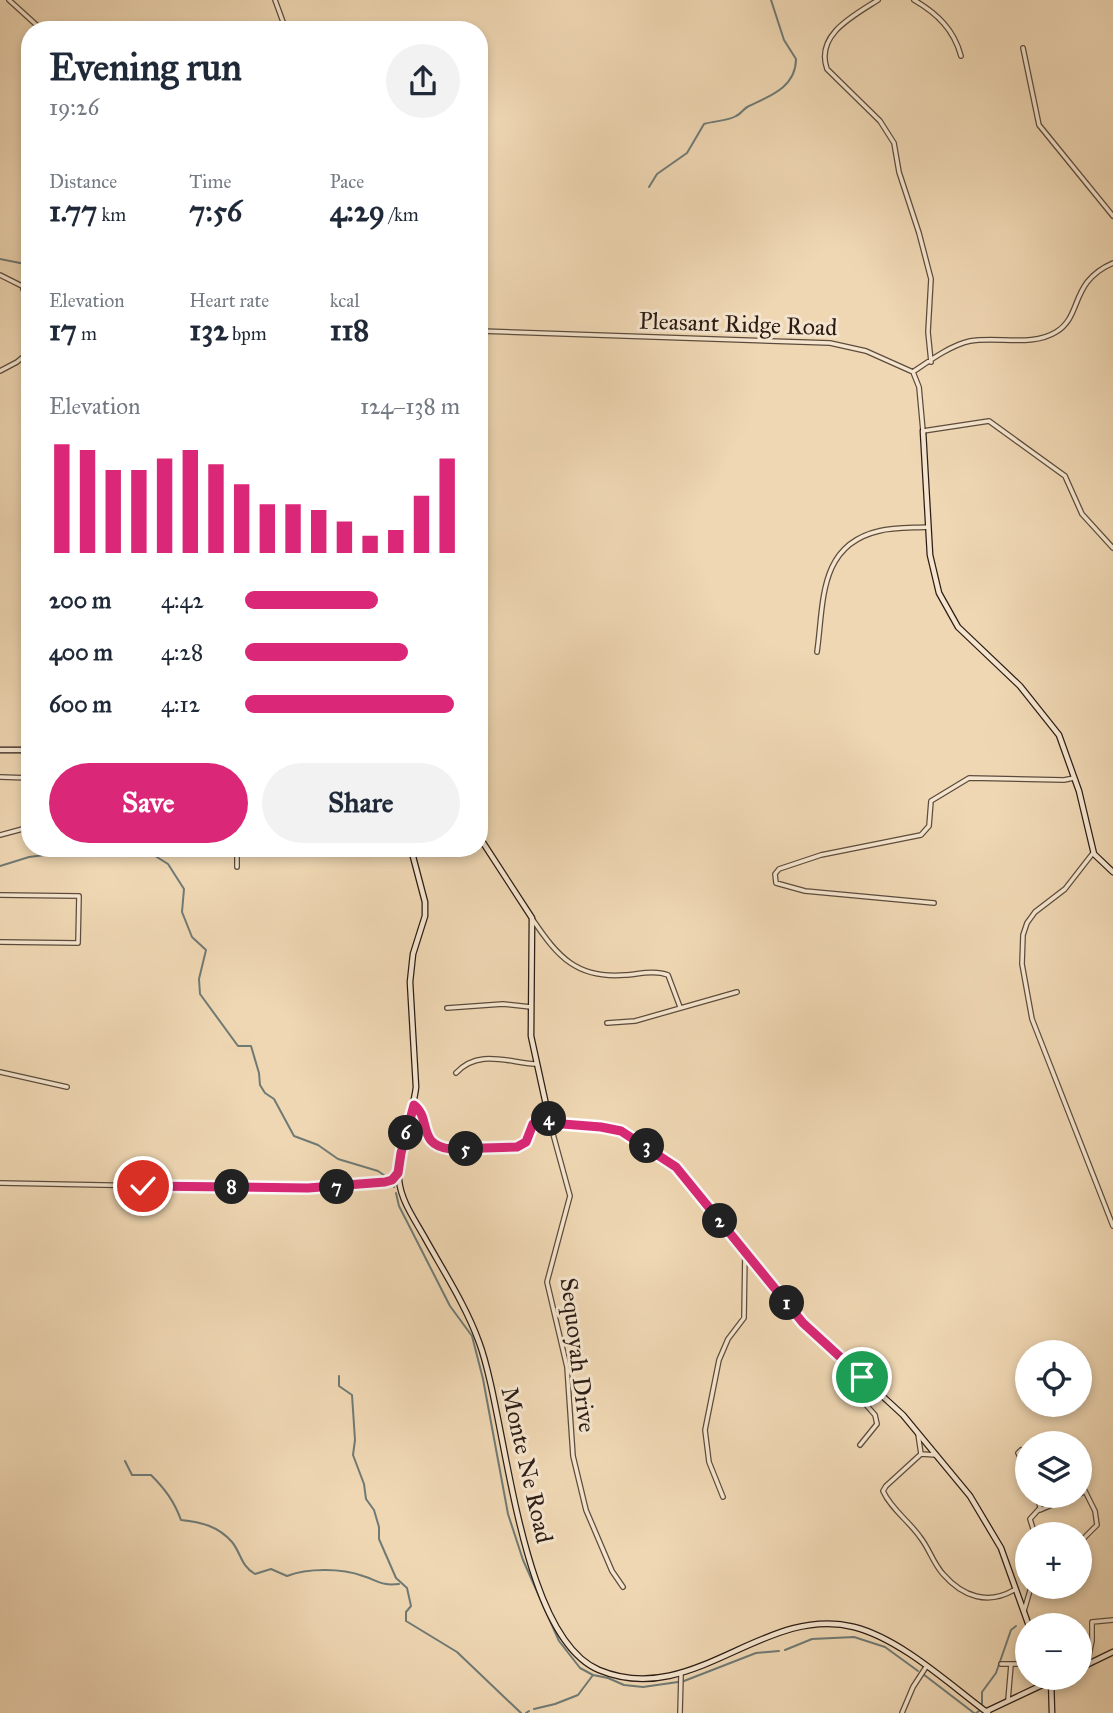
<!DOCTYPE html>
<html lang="en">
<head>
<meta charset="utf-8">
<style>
	:root { --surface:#fff; --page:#f2f2f3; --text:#1f2937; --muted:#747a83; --accent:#db2777 }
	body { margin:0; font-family:"IM FELL Great Primer",serif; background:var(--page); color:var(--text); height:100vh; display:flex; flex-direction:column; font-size:26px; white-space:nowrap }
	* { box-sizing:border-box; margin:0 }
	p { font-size:23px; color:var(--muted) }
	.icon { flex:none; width:38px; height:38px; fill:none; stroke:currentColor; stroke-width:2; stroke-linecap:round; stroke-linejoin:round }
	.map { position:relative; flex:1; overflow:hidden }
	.side { position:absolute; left:21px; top:21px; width:467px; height:836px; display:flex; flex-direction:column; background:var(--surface); border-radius:28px; box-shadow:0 4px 10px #0003 }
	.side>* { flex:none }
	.buttons { position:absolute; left:1015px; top:1340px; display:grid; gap:14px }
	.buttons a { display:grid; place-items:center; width:77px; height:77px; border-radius:50%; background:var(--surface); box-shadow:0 4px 10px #0003; font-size:35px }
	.pin { position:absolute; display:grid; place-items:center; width:60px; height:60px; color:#fff; margin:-30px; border:4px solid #fff; border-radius:50%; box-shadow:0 2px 7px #0007 }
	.km { position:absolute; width:35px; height:35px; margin:-18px; border-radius:50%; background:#222; color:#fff; font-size:19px; line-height:35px; text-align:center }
	.round { display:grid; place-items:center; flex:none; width:74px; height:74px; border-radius:37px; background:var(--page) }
	.headline { display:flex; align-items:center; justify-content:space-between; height:119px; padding:0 28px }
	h1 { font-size:38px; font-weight:700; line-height:52px }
	.metrics { display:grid; grid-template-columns:repeat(3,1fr); gap:10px; height:119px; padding:7px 28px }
	.metrics div { display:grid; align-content:center }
	.metrics b { font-size:30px; font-weight:700 }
	.metrics small { font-size:19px; font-weight:400 }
	.metrics p { font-size:19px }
	.chart { height:196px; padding:14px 28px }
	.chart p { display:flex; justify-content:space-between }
	.chart svg { width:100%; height:126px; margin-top:7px; stroke:var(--accent); stroke-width:6 }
	.action { display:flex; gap:14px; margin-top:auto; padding:14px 28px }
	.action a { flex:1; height:80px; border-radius:42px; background:var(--accent); color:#fff; font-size:28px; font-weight:700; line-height:80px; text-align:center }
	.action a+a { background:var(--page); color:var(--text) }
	ul { padding:0 28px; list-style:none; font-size:23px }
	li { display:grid; grid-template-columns:112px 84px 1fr; align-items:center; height:52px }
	li i { height:18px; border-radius:9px; background:var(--accent) }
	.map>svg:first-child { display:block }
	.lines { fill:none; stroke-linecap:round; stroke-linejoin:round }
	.stream { stroke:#6f7a75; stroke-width:2 }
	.street-casing { stroke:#5c4c3d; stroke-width:6 }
	.secondary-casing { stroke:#2b1d16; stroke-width:7 }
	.street { stroke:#f5e5ce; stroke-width:3.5 }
	.secondary { stroke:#f5e5ce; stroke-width:4.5 }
	.route-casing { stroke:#fff; stroke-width:14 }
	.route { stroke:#db2777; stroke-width:9 }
	.labels { text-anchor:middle; stroke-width:6; stroke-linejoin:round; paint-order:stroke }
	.street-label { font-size:24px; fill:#2b1d16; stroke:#f5e5ce }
</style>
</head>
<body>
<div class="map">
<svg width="1113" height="1713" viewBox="0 0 1113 1713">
	<rect width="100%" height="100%" fill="#efd7b3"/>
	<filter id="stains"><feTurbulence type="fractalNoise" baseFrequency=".00286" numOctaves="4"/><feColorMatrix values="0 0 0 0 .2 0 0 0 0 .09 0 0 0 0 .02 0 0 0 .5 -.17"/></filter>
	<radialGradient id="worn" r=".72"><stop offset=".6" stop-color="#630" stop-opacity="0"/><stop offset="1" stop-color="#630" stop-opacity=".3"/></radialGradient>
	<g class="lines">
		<path class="stream" d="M649 187 657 174 687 153 704 124C713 121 728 121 736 116 741 114 744 108 749 106 770 96 796 87 796 59L784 40 771 0
			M0 259 30 265
			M97 849C106 857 121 857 130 849
			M144 849 168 864 184 889 182 912 192 937 206 950 199 979 200 994 238 1046H251L259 1073 260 1085 265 1093 274 1099 294 1136 318 1145 338 1159 378 1171 388 1178
			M0 866 29 857 93 849
			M392 1183 394 1187
			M396 1193 399 1206 450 1306 472 1336 483 1379 508 1514 523 1560 559 1641 580 1668 593 1675 608 1678 624 1685 643 1687 678 1682
			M339 1376V1386L352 1395 355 1440 353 1455 364 1484 366 1499 374 1510 379 1527V1539L396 1578 407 1588 411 1606 406 1612V1621L457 1652 521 1713
			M125 1461 132 1475H151C165 1489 174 1501 181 1520 201 1522 218 1526 232 1542 241 1553 241 1566 255 1574L271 1569 287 1576C307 1568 342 1568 363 1576 379 1581 381 1586 399 1584
			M785 1650 812 1639 854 1637 885 1647 918 1671
			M923 1674 974 1713
			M684 1681 756 1653 779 1651
			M982 1704V1692L996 1673 1011 1630 1016 1626
			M534 1709 555 1704 578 1695 593 1675
			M526 1713 529 1711
			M976 1713 979 1711"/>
		<defs>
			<path id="street" d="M9 0 42 30
				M275 0 286 30
				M878 0C853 16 815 35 827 69L880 121 894 143 899 172 919 233 931 279 928 332 931 362
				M914 0C938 14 954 30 961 56
				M1023 48 1039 125 1113 216
				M0 275 30 290
				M23 289 30 304
				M480 331 830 343 866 351 913 372C929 361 951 345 970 341 997 336 1032 347 1056 332 1083 316 1069 282 1113 263
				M0 371 17 362 30 351
				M913 372 919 387 923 431 989 421 1065 476 1082 514 1113 548
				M817 652C824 603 818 545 879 531 894 527 912 528 928 527
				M0 777 30 778
				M0 835 30 827
				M237 849V867
				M1093 853 1065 889 1035 912 1027 923 1023 935 1022 964 1032 1019 1113 1226
				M0 895 79 896 78 943 0 942
				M934 903 805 891 776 883 775 874 779 869 821 855 921 835 929 826 931 801 969 778 1064 780 1074 778
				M533 920C558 957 577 979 625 975 639 974 655 970 668 975L680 1007
				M447 1008 503 1004 531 1007
				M607 1023 635 1021 737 992
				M0 1072 67 1087
				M456 1073C478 1049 507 1062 535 1064
				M414 1105 420 1109C424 1130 428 1146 451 1149L517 1147 526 1142 533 1124 547 1113
				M550 1123 570 1196 547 1282 567 1367 573 1456 586 1510 612 1571 623 1587
				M0 1183 308 1189 385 1182 398 1173
				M918 1434 921 1454 886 1486 883 1491C891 1509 909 1521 920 1537 929 1548 933 1563 943 1574 963 1597 988 1605 1014 1590
				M860 1445 877 1424 875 1415 854 1391 860 1376
				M1021 1450 1018 1453 1027 1471
				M921 1454 936 1455
				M1080 1494 1085 1491 1095 1511 1097 1525 1080 1542
				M723 1497 709 1462 705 1430 719 1360 728 1339 744 1318 745 1252
				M1040 1510 1073 1496
				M1035 1535 1030 1519 1040 1508 1038 1496
				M1024 1611 1031 1587
				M1001 1664H1027
				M1087 1665 1092 1641V1622L1113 1620
				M1008 1700 1011 1665
				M680 1713 681 1675
				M902 1713 913 1687 926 1667"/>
			<path id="secondary" d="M923 431 930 555 939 593 958 627 1020 686 1059 735 1079 791 1094 854 1113 872
				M0 750H30
				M480 838 532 918 531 1036 550 1123 621 1131 651 1148 686 1177 803 1323 903 1415 970 1496 1001 1548 1029 1626
				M411 849 425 902V916L413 954 410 982 416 1087C413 1117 394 1150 399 1180 401 1201 415 1220 425 1238 444 1272 466 1306 479 1342 507 1417 518 1636 599 1670 693 1709 763 1604 854 1627 901 1639 949 1684 988 1713
				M1080 1668 1113 1652
				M1051 1679 1052 1713
				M987 1711 1057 1678"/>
		</defs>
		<use href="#street" class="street-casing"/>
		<use href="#secondary" class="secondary-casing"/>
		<use href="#street" class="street"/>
		<use href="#secondary" class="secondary"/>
	</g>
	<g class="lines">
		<defs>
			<path id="route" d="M143 1186 308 1188 385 1182 392 1180 398 1173 401 1153 414 1105C432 1119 416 1145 451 1149L517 1147 526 1142 533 1124 547 1113 550 1123 601 1127 621 1131 676 1167 803 1323 862 1377"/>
		</defs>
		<use href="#route" class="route-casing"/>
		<use href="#route" class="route"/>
	</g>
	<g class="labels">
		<g class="street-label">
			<text transform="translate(738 324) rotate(2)" y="8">Pleasant Ridge Road</text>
			<text transform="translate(578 1355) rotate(83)" y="8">Sequoyah Drive</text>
			<text transform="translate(527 1465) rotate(77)" y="8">Monte Ne Road</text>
		</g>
	</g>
	<rect width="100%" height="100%" filter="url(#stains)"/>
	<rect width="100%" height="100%" fill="url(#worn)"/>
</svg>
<div class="buttons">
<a><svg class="icon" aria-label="locate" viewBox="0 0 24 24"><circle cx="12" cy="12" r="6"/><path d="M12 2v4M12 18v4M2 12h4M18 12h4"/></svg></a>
<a><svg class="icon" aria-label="layers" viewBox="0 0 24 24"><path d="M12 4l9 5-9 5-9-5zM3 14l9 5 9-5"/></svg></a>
<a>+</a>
<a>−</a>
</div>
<div class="pin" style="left:862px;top:1377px;background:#1e9e55"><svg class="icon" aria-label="arrive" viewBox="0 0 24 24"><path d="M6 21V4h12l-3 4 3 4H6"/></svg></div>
<div class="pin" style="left:143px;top:1186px;background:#d93025"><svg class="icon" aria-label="check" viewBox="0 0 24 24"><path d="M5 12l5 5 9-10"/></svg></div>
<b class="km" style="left:787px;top:1303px">1</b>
<b class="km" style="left:720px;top:1221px">2</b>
<b class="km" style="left:647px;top:1146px">3</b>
<b class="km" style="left:549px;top:1119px">4</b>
<b class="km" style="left:466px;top:1149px">5</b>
<b class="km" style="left:406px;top:1133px">6</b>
<b class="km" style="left:337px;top:1187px">7</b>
<b class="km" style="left:232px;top:1187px">8</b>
<section class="side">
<div class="headline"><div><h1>Evening run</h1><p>19:26</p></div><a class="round"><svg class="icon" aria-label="share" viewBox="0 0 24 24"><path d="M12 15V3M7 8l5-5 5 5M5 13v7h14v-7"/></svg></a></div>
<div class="metrics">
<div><p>Distance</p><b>1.77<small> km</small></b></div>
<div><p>Time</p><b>7:56</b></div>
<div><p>Pace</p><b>4:29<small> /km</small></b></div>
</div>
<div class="metrics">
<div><p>Elevation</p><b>17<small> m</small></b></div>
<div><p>Heart rate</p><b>132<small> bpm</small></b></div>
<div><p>kcal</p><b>118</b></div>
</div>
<div class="chart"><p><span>Elevation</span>124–138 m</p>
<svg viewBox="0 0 160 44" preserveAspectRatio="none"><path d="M5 44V6M15 44V8M25 44V15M35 44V15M45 44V11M55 44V8M65 44V13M75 44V20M85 44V27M95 44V27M105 44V29M115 44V33M125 44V38M135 44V36M145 44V24M155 44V11"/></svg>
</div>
<ul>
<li><b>200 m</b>4:42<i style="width:62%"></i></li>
<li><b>400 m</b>4:28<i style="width:76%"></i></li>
<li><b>600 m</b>4:12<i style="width:97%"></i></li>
</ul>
<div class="action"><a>Save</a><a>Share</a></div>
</section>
</div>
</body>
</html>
